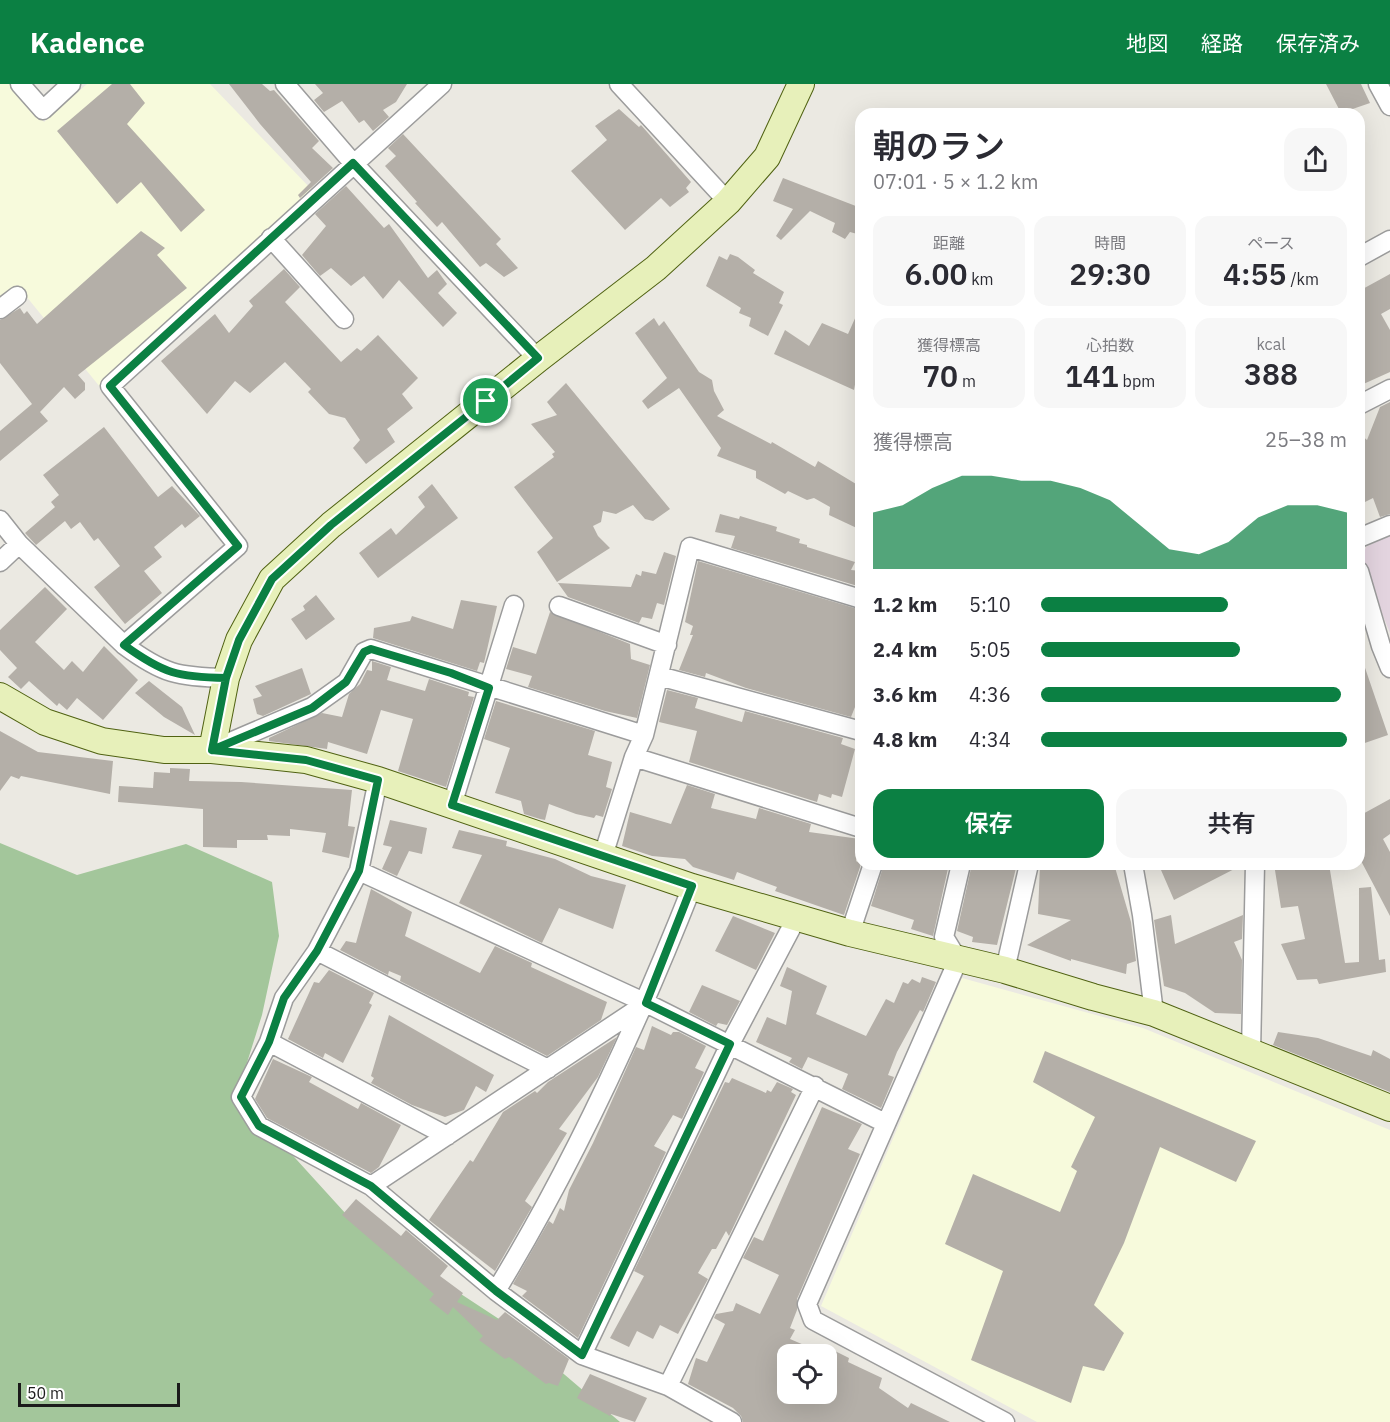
<!DOCTYPE html>
<html lang="ja">
<head>
<meta charset="utf-8">
<style>
	:root { --surface:#fff; --page:#f7f7f7; --text:#2b2b33; --muted:#7c7c81; --accent:#0b8043 }
	body { margin:0; font-family:"IBM Plex Sans","Noto Sans JP",sans-serif; background:var(--page); color:var(--text); height:100vh; display:flex; flex-direction:column; font-size:22px; white-space:nowrap }
	* { box-sizing:border-box; margin:0 }
	p { font-size:20px; color:var(--muted) }
	.icon { flex:none; width:33px; height:33px; fill:none; stroke:currentColor; stroke-width:2; stroke-linecap:round; stroke-linejoin:round }
	.map { position:relative; flex:1; overflow:hidden }
	.sheet { position:absolute; left:855px; top:24px; width:510px; height:762px; display:flex; flex-direction:column; background:var(--surface); border-radius:18px; box-shadow:0 6px 24px #0002 }
	.sheet>* { flex:none }
	.fabs { position:absolute; left:777px; top:1260px; display:grid; gap:12px }
	.fabs a { display:grid; place-items:center; width:60px; height:60px; border-radius:12px; background:var(--surface); box-shadow:0 6px 24px #0002; font-size:30px }
	.scale { position:absolute; left:18px; bottom:15px; width:162px; box-sizing:border-box; padding-left:6px; border:3px solid #1b1b1b; border-top:0; font-size:16px; line-height:21px; white-space:nowrap; color:#1b1b1b; -webkit-text-stroke:4px #fff; paint-order:stroke }
	.pin { position:absolute; display:grid; place-items:center; width:51px; height:51px; color:#fff; margin:-26px; border:3px solid #fff; border-radius:50%; box-shadow:0 2px 6px #0007 }
	.round { display:grid; place-items:center; flex:none; width:63px; height:63px; border-radius:18px; background:var(--page) }
	.summary { display:flex; align-items:center; justify-content:space-between; height:102px; padding:0 18px }
	h1 { font-size:33px; font-weight:600; line-height:45px }
	.metrics { display:grid; grid-template-columns:repeat(3,1fr); gap:9px; height:102px; padding:6px 18px }
	.metrics div { display:grid; align-content:center; border-radius:15px; background:var(--page); text-align:center }
	.metrics b { font-size:30px; font-weight:600 }
	.metrics small { font-size:16px; font-weight:400 }
	.metrics p { font-size:16px }
	.chart { height:168px; padding:12px 18px }
	.chart p { display:flex; justify-content:space-between }
	.chart svg { width:100%; height:108px; margin-top:6px; fill:var(--accent); opacity:.7 }
	.action { display:flex; gap:12px; margin-top:auto; padding:12px 18px }
	.action a { flex:1; height:69px; border-radius:18px; background:var(--accent); color:#fff; font-size:24px; font-weight:600; line-height:69px; text-align:center }
	.action a+a { background:var(--page); color:var(--text) }
	ul { padding:0 18px; list-style:none; font-size:20px }
	li { display:grid; grid-template-columns:96px 72px 1fr; align-items:center; height:45px }
	li i { height:15px; border-radius:8px; background:var(--accent) }
	header { display:flex; align-items:center; gap:36px; box-sizing:border-box; height:84px; padding:0 30px; background:var(--accent); color:#fff }
	header strong { font-size:28px }
	nav { display:flex; gap:33px; margin-inline-start:auto; font-size:21px }
	.map>svg:first-child { display:block }
	.industrial { fill:#e3d4df }
	.education { fill:#f7fadc }
	.forest { fill:#a3c69b }
	.building { fill:#b4afa8; fill-rule:evenodd }
	.lines { fill:none; stroke-linecap:round; stroke-linejoin:round }
	.street-casing { stroke:#9c9c9c; stroke-width:21 }
	.secondary-casing { stroke:#506212; stroke-width:28 }
	.street { stroke:#fff; stroke-width:18 }
	.secondary { stroke:#e7f0ba; stroke-width:26 }
	.route-casing { stroke:#fff; stroke-width:12 }
	.route { stroke:#0b8043; stroke-width:8 }
</style>
</head>
<body>
<header>
<strong>Kadence</strong>
<nav><a>地図</a><a>経路</a><a>保存済み</a></nav>
</header>
<div class="map">
<svg width="1390" height="1338" viewBox="0 0 1390 1338">
	<rect width="100%" height="100%" fill="#ebe9e2"/>
	<path class="industrial" d="M1390 451V549L1361 477 1366 463Z"/>
	<path class="education" d="M0 0H9L44 38 87 0H210L314 108 100 303 17 201 0 214Z
		M962 894 1143 944 1390 1046V1338H1037L821 1222Z"/>
	<path class="forest" d="M0 759 77 791 186 760 272 798 279 852 262 931 240 1001 266 1042 356 1141 502 1237 620 1338H0Z"/>
	<path class="building" d="M112 0H130L145 19 127 40 205 126 181 148 141 98 117 120 57 47Z
		M229 0H262L270 7 274 6 319 57 312 64 333 84 300 114 298 111 311 98 260 40Z
		M315 0H407L396 18 383 26 389 33 373 47 364 36 359 39 342 17 324 28 314 16 323 9Z
		M1326 0H1361L1370 19 1341 29Z
		M619 25 639 43 641 41 691 98 686 104 689 108 670 123 661 114 625 146 571 87 607 56 595 42Z
		M403 50 501 155 496 160 518 184 504 193 486 179 480 183 442 138 437 143 415 119 417 118 385 82 396 72 388 64Z
		M783 94 861 124V151L850 148 845 155 832 148 835 139 810 127 781 156 776 152 793 125 773 117Z
		M346 102 384 144 389 140 428 194 437 186 447 200 438 209 457 229 443 243 399 196 383 215 364 192 351 202 331 184 320 192 302 171 326 142 315 130Z
		M141 147 165 164 157 171 187 204 78 291 85 299V306L75 315 64 303 40 328 48 337 0 377V347L32 320 0 279V236L20 224 24 230 27 227 37 240Z
		M730 170 738 173 755 186 753 189 784 208 779 219 783 221 768 252 749 242 751 234 739 229 741 224 706 202 719 172 727 176Z
		M284 185 300 203 285 218 341 278 357 264 361 267 378 251 418 294 402 310 413 324 387 345 395 358 366 380 353 364 360 356 345 334 329 330 308 308 311 305 285 278 250 309 235 297 207 330 161 277 215 230 229 249 253 222 249 217Z
		M1390 190V225L1381 230 1390 246V288L1359 302V207Z
		M861 221V268L854 306 774 270 785 246 809 262 822 239 848 250Z
		M654 234 659 242 664 237 699 288 712 296 714 307 724 326 717 332 771 360 772 358 815 383 818 377 861 403V446L829 431 830 423 814 414 807 416 788 407 785 410 756 394V387L717 372 721 364 679 304 648 325 642 317 667 294 635 249Z
		M566 299 670 425 653 437 645 435 633 421 616 430 603 427 601 438 593 442 598 452 610 464 557 498 537 468 553 454 514 403 554 373 552 370 555 368 531 340 557 331 547 318Z
		M1390 318V430L1380 433 1373 414 1359 421V349L1367 356 1380 323Z
		M104 343 158 413 172 402 200 432 185 444 182 440 154 463 162 473 144 487 162 509 125 540 94 503 120 482 98 454 94 457 80 438 71 445 65 437 36 461 25 449 55 423 51 418 59 411 43 391Z
		M432 400 458 434 378 494 359 469 391 444 396 451 425 423 418 413Z
		M720 430 739 435 740 432 777 443 776 447 800 455 799 459 807 461V463L855 478 851 486 861 487V503L731 464 735 452 715 448Z
		M664 468 676 472 664 521 657 519 652 535 642 533 639 539 568 513 558 499 631 503 636 490 641 492 642 487 656 490Z
		M698 477 861 526V608L851 633 746 604 706 589 705 593 679 586 693 551H690L693 542 685 538Z
		M45 503 67 525 35 558 64 586 72 577 83 588 104 562 138 596 103 636 77 614 67 626 59 619 57 622 29 597 21 605 8 593 17 584 0 566V546Z
		M316 511 335 535 306 556 291 535 305 526 303 522Z
		M461 516 497 522 484 579 480 578 477 587 373 554 374 544 410 537 412 532 453 545Z
		M550 528 630 560 631 575 650 581 637 634 605 627 528 603 532 592 506 585 513 563 536 570Z
		M1359 575H1362L1388 651 1359 661Z
		M372 577 391 583 387 596 425 607 429 595 469 608 468 612 474 613 446 703 398 687 413 635 381 626 367 670 328 658 327 665 269 657V654L322 629 342 633 349 610 360 600 367 586 372 587Z
		M302 584 311 610 263 632 257 630 253 615 262 612 255 602Z
		M149 597 182 623 195 651 164 633 135 609Z
		M667 606 698 614 695 624 742 638 745 627 843 654 841 660 855 665 842 713 832 710 831 714 819 710 817 718 689 678 697 647 659 638Z
		M496 617 595 647 588 671 612 678 606 703 612 705 603 733 596 731 594 734 576 730 549 720 545 736 540 735 524 730 521 717 495 709 510 664 484 655Z
		M0 647 38 668 113 677 110 710 21 692 19 695 11 692 0 707Z
		M170 684 190 685 189 697 241 698 352 706 348 742 355 743 349 774 322 768 326 749 290 745V752L267 751 268 756H237V764L203 763V725L118 718 119 702 153 704 154 688 170 689Z
		M687 701 715 710 711 724 756 735 759 724 811 740 809 748 860 755 856 777 861 780 844 831 775 807 777 803 737 788 734 796 693 783 685 775 652 772 622 762 630 728 671 740Z
		M1390 715V750L1383 755 1390 768V832L1359 773V732Z
		M390 736 427 744 422 770 409 767 397 792 382 785 392 763 383 761Z
		M459 746 507 757 506 762 555 775 591 792 626 801 613 845 559 824 542 859 459 819 482 771 452 764Z
		M884 780H949L933 852 911 845 914 836 871 822Z
		M972 780H1017L997 861 972 858 973 853 957 847Z
		M1040 780H1114L1131 838 1136 877 1127 880 1126 890 1071 875V877L1027 861 1071 836 1038 830Z
		M1163 780H1244L1174 816 1161 786Z
		M1274 780H1329L1345 879 1359 878V804L1371 803 1379 876 1385 875 1386 888 1319 900 1317 895 1297 896 1281 860 1305 855 1298 822 1281 824Z
		M371 805 412 828 405 852 480 889 495 862 532 879 531 883 607 918 601 936 547 972 400 897 401 892 389 887 388 891 340 866 346 857 356 859Z
		M1171 831 1175 860 1243 831 1242 855 1234 858 1242 876 1241 930 1215 929 1185 909 1164 902 1154 836Z
		M733 832 775 849 756 886 715 867Z
		M787 883 827 902 816 930 866 952 886 915 894 919 903 898 908 900 912 895 920 899 922 893 936 898 923 928 920 926 897 968 888 991 894 993 881 1024 842 1005 848 990 808 973 802 985 789 978 792 974 756 958 767 933 786 941 792 907 780 902Z
		M329 886 374 909 369 919 372 921 343 979 325 969 323 974 288 955 314 898 319 899Z
		M702 901 740 917 727 941 718 939 716 942 689 928Z
		M389 931 494 991 486 1008 476 1002 464 1026 445 1033 412 1021 371 999 374 994 371 992Z
		M652 942 671 951 673 948H679L706 962 695 984 704 988 682 1035 673 1031 654 1062 666 1068 578 1254 522 1212 527 1207 513 1200 549 1137 553 1140 560 1124 564 1127 569 1106 593 1059 636 963 644 966Z
		M1278 948 1318 954 1371 972 1373 966 1390 975V1008L1273 961Z
		M617 953 598 993 559 1045 567 1049 525 1117 532 1123 495 1187 429 1136 470 1076 473 1078 503 1028 535 1007 537 1009 548 998Z
		M1045 967 1256 1057 1236 1098 1160 1063 1124 1159 1094 1221 1124 1249 1104 1287 1083 1282 1071 1319 971 1276 1003 1187 945 1160 973 1090 1060 1128 1077 1087 1071 1083 1095 1033 1033 998Z
		M273 975 312 993 309 998 358 1025 361 1019 401 1041 379 1083 371 1089 267 1034 255 1015Z
		M732 994 766 1009 767 1006 771 1008 777 998 793 1005 791 1008 796 1011 729 1152 726 1147 716 1165H712L698 1189 708 1195 678 1250 660 1241 653 1255 637 1247 629 1263 610 1254 644 1192 634 1187 725 998 729 999Z
		M822 1023 862 1040 848 1065 860 1070 797 1215V1226L790 1244 795 1246 790 1255 832 1273 835 1267 849 1274 848 1278 882 1294 879 1304 908 1324 911 1319 950 1338H743L741 1332 733 1324 688 1300 696 1274 707 1278 725 1240 714 1234 716 1230 733 1227 736 1219 760 1230 779 1191 743 1174 754 1153 763 1157ZM788 1270H826V1310H788Z
		M356 1115 401 1152 406 1146 448 1182 440 1192 463 1209 457 1218 497 1236 505 1228 569 1275 558 1302 549 1299 546 1300 509 1273 505 1275 479 1256 483 1252 453 1223 448 1231 429 1216 434 1210 342 1131Z
		M590 1290 647 1314 635 1338 611 1330 610 1332 577 1314Z"/>
	<g class="lines">
		<defs>
			<path id="street" d="M20 0 43 26 71 0
				M285 0 353 79 538 275
				M619 0 728 118
				M1378 0 1390 22
				M271 154 344 235
				M1359 173 1390 156
				M0 225 17 212
				M1359 321 1390 305
				M0 436 19 460 124 561C163 590 178 593 226 594
				M1359 454 1390 441
				M0 478 19 460
				M1359 487 1381 562 1390 584
				M559 522 667 561
				M124 561 238 462 110 302 442 0
				M659 592 861 647
				M214 665 312 623 347 598 364 568 371 565 644 651
				M634 673 861 744
				M378 696 359 787 317 867 284 914 269 958 241 1013 259 1042 371 1102 496 1207 582 1271 668 1302 732 1338
				M452 721 514 521
				M603 772 634 673 644 651 690 463 861 515
				M961 780 944 853 958 876 807 1220 813 1236 1005 1338
				M1133 780 1142 831 1154 929
				M359 787 646 919 885 1039
				M850 849 873 780
				M317 867 548 985
				M1005 886 1029 780
				M269 958 447 1052
				M1251 968 1255 780
				M371 1102 645 920
				M496 1207C574 1079 637 942 692 803
				M582 1271 730 960 797 833
				M668 1302 815 1002"/>
			<path id="secondary" d="M0 612 45 638 102 657 164 666H212L306 676 378 696 692 803 850 849 1005 886 1093 913 1154 929 1390 1024
				M212 666 226 594 239 556 272 495 331 441 538 275 656 184 728 118 767 73 801 0"/>
		</defs>
		<use href="#street" class="street-casing"/>
		<use href="#secondary" class="secondary-casing"/>
		<use href="#street" class="street"/>
		<use href="#secondary" class="secondary"/>
	</g>
	<g class="lines">
		<defs>
			<path id="route" d="M486 317 331 441 272 495 239 556 226 594 212 666 306 676 378 696 359 787 317 867 284 914 269 958 241 1013 259 1042 371 1102 496 1207 582 1271 730 960 646 919 692 802 452 721 489 604 451 589 371 565 364 568 346 598 312 624 212 666 226 594C178 593 164 590 124 561L238 462 110 302 353 79 538 274 486 317"/>
		</defs>
		<use href="#route" class="route-casing"/>
		<use href="#route" class="route"/>
	</g>
</svg>
<div class="fabs">
<a><svg class="icon" aria-label="locate" viewBox="0 0 24 24"><circle cx="12" cy="12" r="6"/><path d="M12 2v4M12 18v4M2 12h4M18 12h4"/></svg></a>
</div>
<div class="scale">50 m</div>
<div class="pin" style="left:486px;top:317px;background:#1e9e55"><svg class="icon" aria-label="arrive" viewBox="0 0 24 24"><path d="M6 21V4h12l-3 4 3 4H6"/></svg></div>
<section class="sheet">
<div class="summary"><div><h1>朝のラン</h1><p>07:01 · 5 × 1.2 km</p></div><a class="round"><svg class="icon" aria-label="share" viewBox="0 0 24 24"><path d="M12 15V3M7 8l5-5 5 5M5 13v7h14v-7"/></svg></a></div>
<div class="metrics">
<div><p>距離</p><b>6.00<small> km</small></b></div>
<div><p>時間</p><b>29:30</b></div>
<div><p>ペース</p><b>4:55<small> /km</small></b></div>
</div>
<div class="metrics">
<div><p>獲得標高</p><b>70<small> m</small></b></div>
<div><p>心拍数</p><b>141<small> bpm</small></b></div>
<div><p>kcal</p><b>388</b></div>
</div>
<div class="chart"><p><span>獲得標高</span>25–38 m</p>
<svg viewBox="0 0 160 44" preserveAspectRatio="none"><path d="M0 44V21L10 18L20 11L30 6L40 6L50 8L60 8L70 11L80 16L90 26L100 36L110 38L120 33L130 23L140 18L150 18L160 21V44z"/></svg>
</div>
<ul>
<li><b>1.2 km</b>5:10<i style="width:61%"></i></li>
<li><b>2.4 km</b>5:05<i style="width:65%"></i></li>
<li><b>3.6 km</b>4:36<i style="width:98%"></i></li>
<li><b>4.8 km</b>4:34<i style="width:100%"></i></li>
</ul>
<div class="action"><a>保存</a><a>共有</a></div>
</section>
</div>
</body>
</html>
